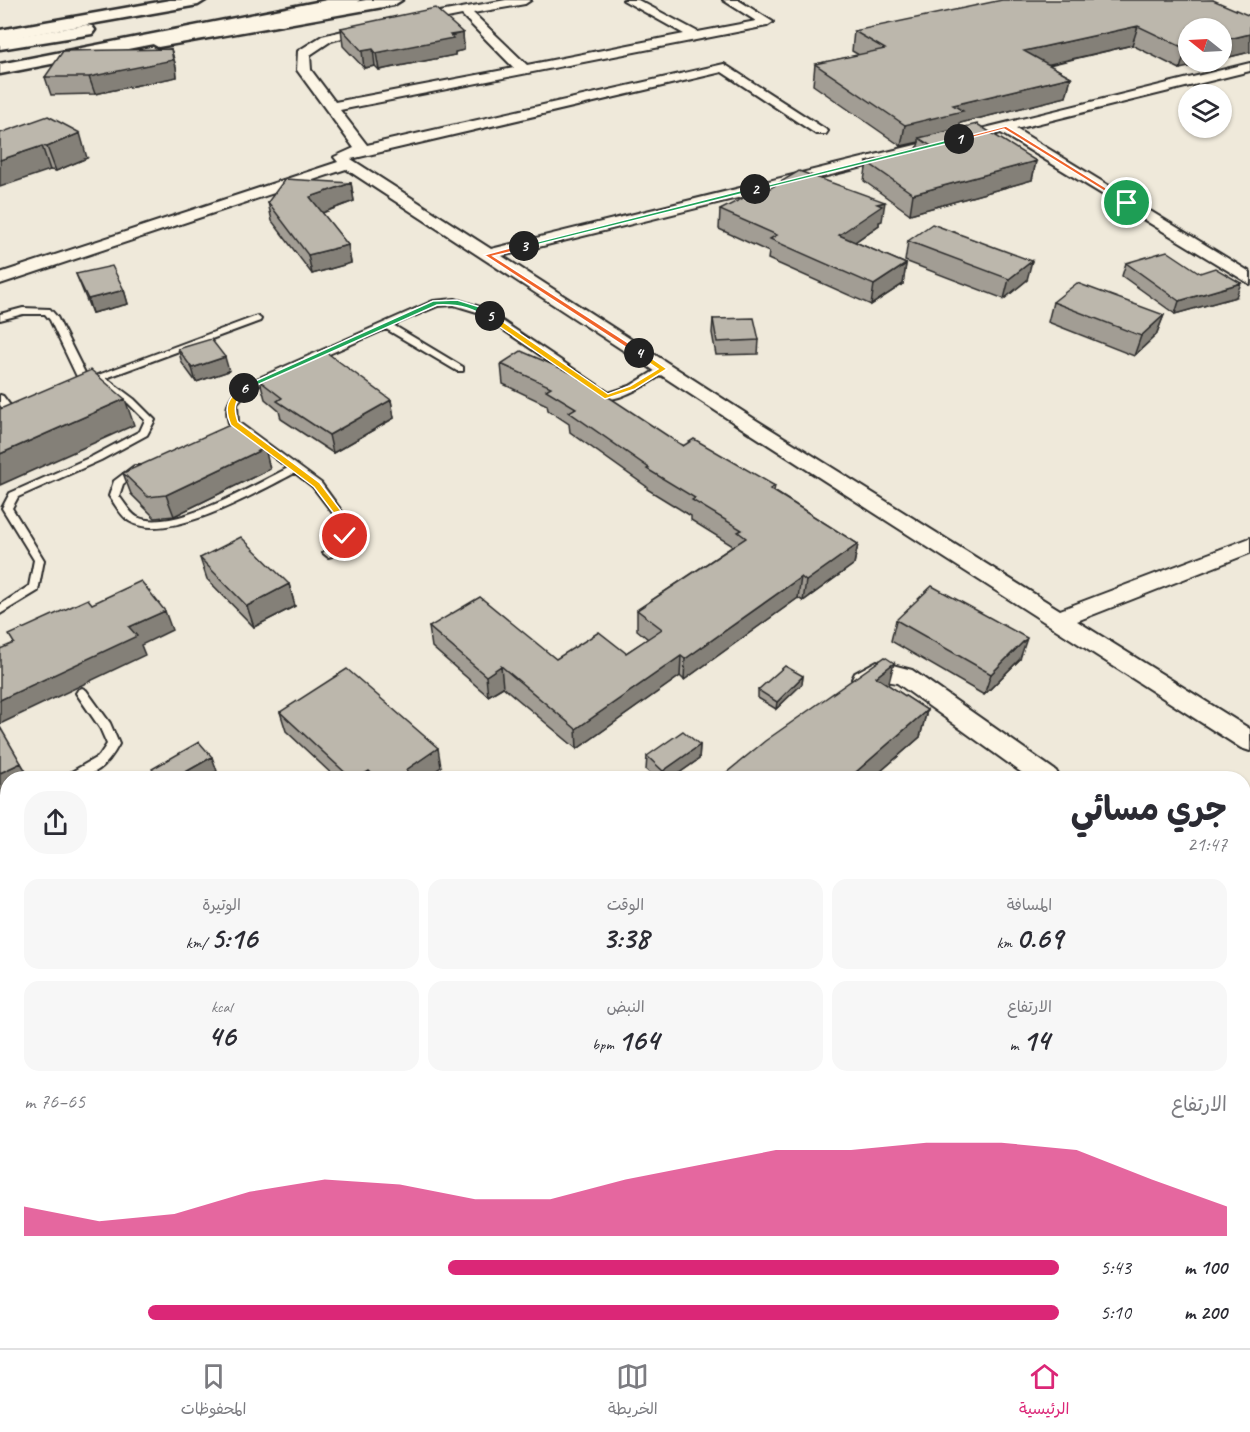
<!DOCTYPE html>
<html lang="ar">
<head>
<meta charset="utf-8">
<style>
	:root { --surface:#fff; --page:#f7f7f7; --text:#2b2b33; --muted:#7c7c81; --line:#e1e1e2; --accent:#db2777 }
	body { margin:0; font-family:Caveat,"Playpen Sans Arabic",sans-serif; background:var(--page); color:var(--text); direction:rtl; height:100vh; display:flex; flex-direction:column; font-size:22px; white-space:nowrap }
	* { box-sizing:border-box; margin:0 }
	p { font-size:20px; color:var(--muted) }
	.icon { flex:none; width:33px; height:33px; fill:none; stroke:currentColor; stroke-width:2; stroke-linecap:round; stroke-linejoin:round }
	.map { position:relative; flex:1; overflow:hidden; direction:ltr }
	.panel { position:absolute; left:0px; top:771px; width:1251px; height:578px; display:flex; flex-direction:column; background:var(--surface); border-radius:24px 24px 0 0; box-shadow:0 2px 4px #0004; direction:rtl }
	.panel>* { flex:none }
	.needle { width:39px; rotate:288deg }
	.controls { position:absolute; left:1178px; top:18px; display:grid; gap:12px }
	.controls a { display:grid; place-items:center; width:54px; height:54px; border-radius:50%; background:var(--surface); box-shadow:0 2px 4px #0004; font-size:30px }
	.pin { position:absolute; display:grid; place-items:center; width:51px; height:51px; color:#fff; margin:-26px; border:3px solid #fff; border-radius:50%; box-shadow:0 2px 6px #0007 }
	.km { position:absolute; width:30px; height:30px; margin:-15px; border-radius:50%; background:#222; color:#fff; font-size:16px; line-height:30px; text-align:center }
	.round { display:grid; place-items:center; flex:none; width:63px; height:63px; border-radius:24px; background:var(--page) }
	.head { display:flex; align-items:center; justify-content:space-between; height:102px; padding:0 24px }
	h1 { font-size:33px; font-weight:700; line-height:45px }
	.stats { display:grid; grid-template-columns:repeat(3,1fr); gap:9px; height:102px; padding:6px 24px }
	.stats div { display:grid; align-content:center; border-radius:15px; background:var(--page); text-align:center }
	.stats b { font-size:30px; font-weight:700 }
	.stats small { font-size:16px; font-weight:400 }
	.stats p { font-size:16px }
	.chart { height:168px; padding:12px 24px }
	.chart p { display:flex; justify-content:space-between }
	.chart svg { width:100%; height:108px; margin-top:6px; fill:var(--accent); opacity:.7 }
	ul { padding:0 24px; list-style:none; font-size:20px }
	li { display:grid; grid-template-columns:96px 72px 1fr; align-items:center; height:45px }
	li i { height:15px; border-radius:8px; background:var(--accent) }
	.tabs { display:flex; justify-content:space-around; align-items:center; height:84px; border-top:2px solid var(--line); background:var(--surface); font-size:16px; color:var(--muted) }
	.tabs a { display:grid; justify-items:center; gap:3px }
	.tabs .current { color:var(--accent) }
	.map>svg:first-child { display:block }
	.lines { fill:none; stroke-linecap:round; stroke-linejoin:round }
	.lane-casing { stroke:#2b2b2b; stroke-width:4 }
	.street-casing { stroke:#2b2b2b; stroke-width:4 }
	.secondary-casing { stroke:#2b2b2b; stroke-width:5 }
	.highway-casing { stroke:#2b2b2b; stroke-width:5 }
	.lane { fill:#fcf5e5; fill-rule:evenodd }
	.street { fill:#fcf5e5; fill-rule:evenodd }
	.secondary { fill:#fcf5e5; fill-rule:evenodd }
	.highway { fill:#fcf5e5; fill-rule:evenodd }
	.wall { fill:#a29d94; stroke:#2b2b2b; stroke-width:1.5 }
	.shaded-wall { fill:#848078; stroke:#2b2b2b; stroke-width:1.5 }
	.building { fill:#bcb7ac; stroke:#2b2b2b; stroke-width:1.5 }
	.split-1 { fill:#f0652b; stroke:#fff; stroke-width:1.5 }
	.split-2 { fill:#22a559; stroke:#fff; stroke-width:1.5 }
	.split-3 { fill:#22a559; stroke:#fff; stroke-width:1.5 }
	.split-4 { fill:#f0652b; stroke:#fff; stroke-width:1.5 }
	.split-5 { fill:#f5b400; stroke:#fff; stroke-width:1.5 }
	.split-6 { fill:#22a559; stroke:#fff; stroke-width:1.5 }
	.split-7 { fill:#f5b400; stroke:#fff; stroke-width:1.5 }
</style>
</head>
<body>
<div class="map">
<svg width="1250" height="1348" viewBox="0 0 1250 1348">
	<rect width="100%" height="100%" fill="#efe9da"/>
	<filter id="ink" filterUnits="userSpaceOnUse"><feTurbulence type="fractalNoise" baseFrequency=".0167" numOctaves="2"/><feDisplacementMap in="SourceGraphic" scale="12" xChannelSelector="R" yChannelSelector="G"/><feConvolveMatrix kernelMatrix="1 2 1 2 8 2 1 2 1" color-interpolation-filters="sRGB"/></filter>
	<g filter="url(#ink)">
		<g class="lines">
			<defs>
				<path id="lane" d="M455 299 483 308 609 393 630 386 661 367H667L669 369C656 380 621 401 605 399L477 312 454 305 438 306 393 325 463 367V371H457L386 329 247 390 237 404 238 422 321 483 351 524 350 536 332 556 328 557 323 553 340 535 341 524 313 487 295 473C259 491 168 545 129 521 121 516 115 504 109 496L114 481 134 466H142V470L123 484 119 496C124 502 130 513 137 517 172 534 256 484 288 468L229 423C224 407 229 398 241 386L433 301Z
					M23 308 50 309 57 317 90 383 88 385H82L80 383 50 320 45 314H23L0 320V314Z
					M257 316 261 319 260 321 106 378 134 399 155 420 147 435 101 460 18 497 12 508 44 560 38 591 0 614V605L29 586 34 560 2 508 10 493 93 456 140 431 145 420 128 403 98 381 90 382V378Z
					M0 395 3 396 15 412 13 414H7L0 405Z
					M82 688 86 690 110 723 119 744C107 767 94 778 67 778L68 774 99 756 107 744 100 728 76 693 78 690Z
					M8 813V824L0 827V816Z
					M0 830C10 834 8 845 8 854 0 851 0 839 0 830Z"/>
				<path id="street" d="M506 0H531L525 4 473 13 527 65 684 34 623 0H638L698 32 756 21 723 0H738L773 22 767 26 340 110 367 145 724 64 828 131 826 134H816L722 72 351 159 491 249 1250 63V71L1016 129 1250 272V284L1001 133 502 256 756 420 1060 610 1250 538V553L1077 621 1250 729V751L1241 748 742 428 346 169 0 284V273L338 162 334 157 354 148 297 70 298 51 322 36 372 24 378 28 331 41 310 55 311 70 335 102 514 68 462 15 412 25 406 21 412 17Z
					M877 661 912 670 1056 771 1060 778H1029L897 683 881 680 864 688 855 685 852 679 855 673Z
					M1244 899 1250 901V927L1244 925Z
					M1244 1274 1250 1276V1315L1244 1312Z"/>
				<path id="secondary" d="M170 0H206L198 5 0 40V30Z
					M366 0H402L394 5 158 47 149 42 158 37Z"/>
				<path id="highway" d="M327 0H360L352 5 0 74V64Z
					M86 25 92 26 95 30 92 34 0 49V39Z"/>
			</defs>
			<use href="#lane" class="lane-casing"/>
			<use href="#street" class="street-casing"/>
			<use href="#secondary" class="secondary-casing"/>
			<use href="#highway" class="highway-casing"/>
			<use href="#lane" class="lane"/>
			<use href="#street" class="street"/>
			<use href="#secondary" class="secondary"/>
			<use href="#highway" class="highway"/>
		</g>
		<path class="wall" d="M1213 0 1250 52 1221 59V28L1180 69 1132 45 1049 65 1071 77 1066 97 960 123 959 128 1036 161 1032 180 910 214 864 181 867 162 917 149 919 142 901 146 813 85 815 64 859 55 852 51 854 31Z
			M341 28 463 33 464 50 455 52V55L379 70 375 66 364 68 343 46Z
			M171 49 176 67 177 77 95 94 51 95 45 77Z
			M0 133 87 158 56 171 50 170Z
			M351 183 354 201 322 213 348 245 351 263 312 274 272 221 268 202Z
			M752 199 882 221 879 222V225L855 242 906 264 903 284 871 305 768 259 769 252 719 229 720 210Z
			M908 241 1027 280 1004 299 905 261Z
			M1126 263 1236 297 1175 314 1122 276Z
			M76 274 124 290 128 304 92 313Z
			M1053 302 1164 315 1156 335 1134 356 1048 322Z
			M713 319 759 340 758 354 716 355 712 333Z
			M178 349 229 371 196 382 182 363Z
			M501 364 775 486 774 491 858 544 854 564 803 601 798 598 684 680 680 676 577 749 503 687 488 696 432 647 429 627 556 659 626 653 648 639 637 630V610L733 546 691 520V516L647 489V487L570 432 569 424 548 410 547 405 503 384Z
			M260 381 391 400 394 418 333 453 281 419 279 411 265 399Z
			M270 469 174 516 155 518 131 494 123 473Z
			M200 558 289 584 295 606 254 627 207 579Z
			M896 620 1020 659 984 695 891 641Z
			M803 676 802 684 776 709 758 698V690Z
			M888 685 927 710 920 737 873 778H726V773Z
			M280 712 441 767 425 778H336L286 731Z
			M700 745 699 759 672 778H656L646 770 647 756Z
			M1021 1341H1244L1250 1348H1078L1070 1341 1066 1348H1028Z"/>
		<path class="shaded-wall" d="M1138 26 1132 45 1020 71 1024 51Z
			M463 33 464 50 455 52V55L379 70 376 53Z
			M1250 34V52L1221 59V41Z
			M171 49 176 67 177 77 95 94 89 77Z
			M373 49 375 66 364 68 362 51Z
			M1186 49H1188V62H1211L1180 69Z
			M1071 77 1066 97 960 123 959 132 919 138V142L901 146 905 125 953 105Z
			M80 133 87 158 56 171 47 147Z
			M42 146 50 170 0 187V160Z
			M1036 161 1032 180 910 214 913 194Z
			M351 183 354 201 314 216 310 197Z
			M885 202 882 221 879 222V225L836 255 839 235 877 204Z
			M348 245 351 263 312 274 308 255Z
			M1032 261 1027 280 1004 299 1009 279Z
			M906 264 903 284 871 305 874 285Z
			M1241 283 1236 297 1175 314 1179 301Z
			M124 290 128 304 92 313 88 299Z
			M1164 315 1156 335 1134 356 1141 336Z
			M225 357 229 371 196 382 192 368Z
			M125 399 134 425 0 485V454Z
			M391 400 394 418 333 453 329 435Z
			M265 448 270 469 174 516 166 495Z
			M858 544 854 564 803 601 806 581Z
			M801 577 798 598 684 680 685 659Z
			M289 584 295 606 254 627 247 606Z
			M165 611 172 630 141 645 145 655 0 724V700L129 627Z
			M1027 638 1020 659 984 695 991 674Z
			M681 656 680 676 577 749 576 729Z
			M894 663 887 690 876 677Z
			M501 666 503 687 488 696 486 676Z
			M803 676 802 684 776 709 777 702Z
			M927 710 920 737 873 778H849Z
			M700 745 699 759 672 778H663V771Z
			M438 748 441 767 425 778H408L406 770Z
			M212 757 217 771 205 778H175Z
			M21 763 30 778H8V794L1 797 0 795V773Z
			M369 771 371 778H358Z
			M8 1085V1100L1 1089Z
			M8 1115V1152L0 1157V1120Z"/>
		<path class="building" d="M1002 0H1213L1250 16V34L1221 41V28H1188V49H1186L1138 26 1024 51 1071 77 953 105 963 111 905 125 815 64 885 49 854 31Z
			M435 8 463 33 450 35 453 38 376 53 373 49 362 51 341 28Z
			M171 49 173 60 89 77H45L63 51Z
			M48 116 80 133 47 147 42 146 0 160V133Z
			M977 124 1036 161 913 194 867 162 931 146 919 138Z
			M799 171 885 202 877 204 882 206 839 235 906 264 874 285 770 239 777 235 720 210 747 196 752 199Z
			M285 179 351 183 310 197 348 245 308 255 268 202Z
			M932 224 1032 261 1009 279 908 241Z
			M1167 251 1200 273 1215 268 1241 283 1179 301 1126 263Z
			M112 266 124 290 88 299 76 274Z
			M1077 283 1164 315 1141 336 1053 302Z
			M754 318 759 340 717 342 713 319Z
			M211 339 225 357 192 368 178 349Z
			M521 351 574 374 683 446 694 439 775 486 770 489 858 544 806 581 801 577 685 659 681 656 576 729 501 666 486 676 429 627 480 597 556 659 599 632 626 653 662 629 637 610 746 538 738 532 742 530 692 500 695 498 647 469 649 468 569 412 576 408 546 390 551 387 501 364Z
			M326 352 391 400 329 435 277 401 282 398 260 381Z
			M91 370 125 399 0 454V409Z
			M234 423 265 448 166 495 148 497 123 473Z
			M241 537 289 584 247 606 200 558Z
			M141 581 165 611 129 627 137 636 0 700V649L14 643 9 635 88 599 92 604Z
			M932 586 1027 638 991 674 896 620Z
			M885 657 894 663 876 677 927 710 849 778H734L726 773 765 741Z
			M785 666 803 676 777 702 758 690Z
			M347 669 438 748 406 770 414 778H376L369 771 358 778H351L280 712Z
			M0 727 21 763 0 773Z
			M683 731 700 745 663 771 647 756Z
			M199 742 212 757 175 778H159L152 769Z
			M8 996V1085L1 1089 8 1100V1115L0 1120V1001Z
			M1244 1300 1250 1305V1348H1114L1106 1341H1244Z
			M1054 1341H1071L1066 1348H1062Z"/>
	</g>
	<path class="split-1" d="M1006 126 1129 202 1130 203 1125 204 1004 129 959 141 956 139Z"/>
	<path class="split-2" d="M959 137 961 140 755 191 752 189Z"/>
	<path class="split-3" d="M755 187 757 190 524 248 521 246Z"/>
	<path class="split-4" d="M524 244 527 248 493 256 641 351V354H636L484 255Z"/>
	<path class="split-5" d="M487 315H493L608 394 630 386 658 369 636 354V351H641L667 369 635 389 605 399 487 318Z"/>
	<path class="split-6" d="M457 300 483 308 494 316 487 318C472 307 456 304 437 305L246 390 240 388 433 301Z"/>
	<path class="split-7" d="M241 386 247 388C236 401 232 405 238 422L320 483 351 524 348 538H342V524L314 487 231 425C223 407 228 399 241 386Z"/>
</svg>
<div class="controls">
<a><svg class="needle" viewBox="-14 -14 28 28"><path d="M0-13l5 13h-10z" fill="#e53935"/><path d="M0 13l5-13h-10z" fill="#7c7c81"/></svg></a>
<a><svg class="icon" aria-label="layers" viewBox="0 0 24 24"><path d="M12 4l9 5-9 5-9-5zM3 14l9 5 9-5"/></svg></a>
</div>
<div class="pin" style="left:1127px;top:203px;background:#1e9e55"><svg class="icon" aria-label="arrive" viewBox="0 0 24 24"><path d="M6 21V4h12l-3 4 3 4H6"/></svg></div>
<div class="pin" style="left:345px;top:536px;background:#d93025"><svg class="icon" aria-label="check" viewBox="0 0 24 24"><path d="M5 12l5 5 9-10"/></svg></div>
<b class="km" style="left:959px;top:139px">1</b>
<b class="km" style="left:755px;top:189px">2</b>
<b class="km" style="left:524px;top:246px">3</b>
<b class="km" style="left:639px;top:353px">4</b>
<b class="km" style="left:490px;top:316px">5</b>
<b class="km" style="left:244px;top:388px">6</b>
<section class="panel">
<div class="head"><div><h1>جري مسائي</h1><p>21:47</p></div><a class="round"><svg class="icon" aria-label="share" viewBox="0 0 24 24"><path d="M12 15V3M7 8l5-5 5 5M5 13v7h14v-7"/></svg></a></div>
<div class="stats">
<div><p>المسافة</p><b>0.69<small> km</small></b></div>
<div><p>الوقت</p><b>3:38</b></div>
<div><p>الوتيرة</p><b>5:16<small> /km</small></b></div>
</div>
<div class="stats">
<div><p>الارتفاع</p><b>14<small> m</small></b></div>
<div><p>النبض</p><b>164<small> bpm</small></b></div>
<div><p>kcal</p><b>46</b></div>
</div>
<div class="chart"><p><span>الارتفاع</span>65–76 m</p>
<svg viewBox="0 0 160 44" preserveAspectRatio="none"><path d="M0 44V32L10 38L20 35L30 26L40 21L50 23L60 29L70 29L80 21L90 15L100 9L110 9L120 6L130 6L140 9L150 21L160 32V44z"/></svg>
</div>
<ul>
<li><b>100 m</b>5:43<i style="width:59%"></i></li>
<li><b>200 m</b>5:10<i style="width:88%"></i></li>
</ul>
</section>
</div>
<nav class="tabs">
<a class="current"><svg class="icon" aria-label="home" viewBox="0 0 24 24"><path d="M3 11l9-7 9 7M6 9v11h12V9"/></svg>الرئيسية</a>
<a><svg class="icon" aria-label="map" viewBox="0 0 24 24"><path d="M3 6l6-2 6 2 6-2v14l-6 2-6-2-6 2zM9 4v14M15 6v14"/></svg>الخريطة</a>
<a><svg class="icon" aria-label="saved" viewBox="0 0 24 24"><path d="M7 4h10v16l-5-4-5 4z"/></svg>المحفوظات</a>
</nav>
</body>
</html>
